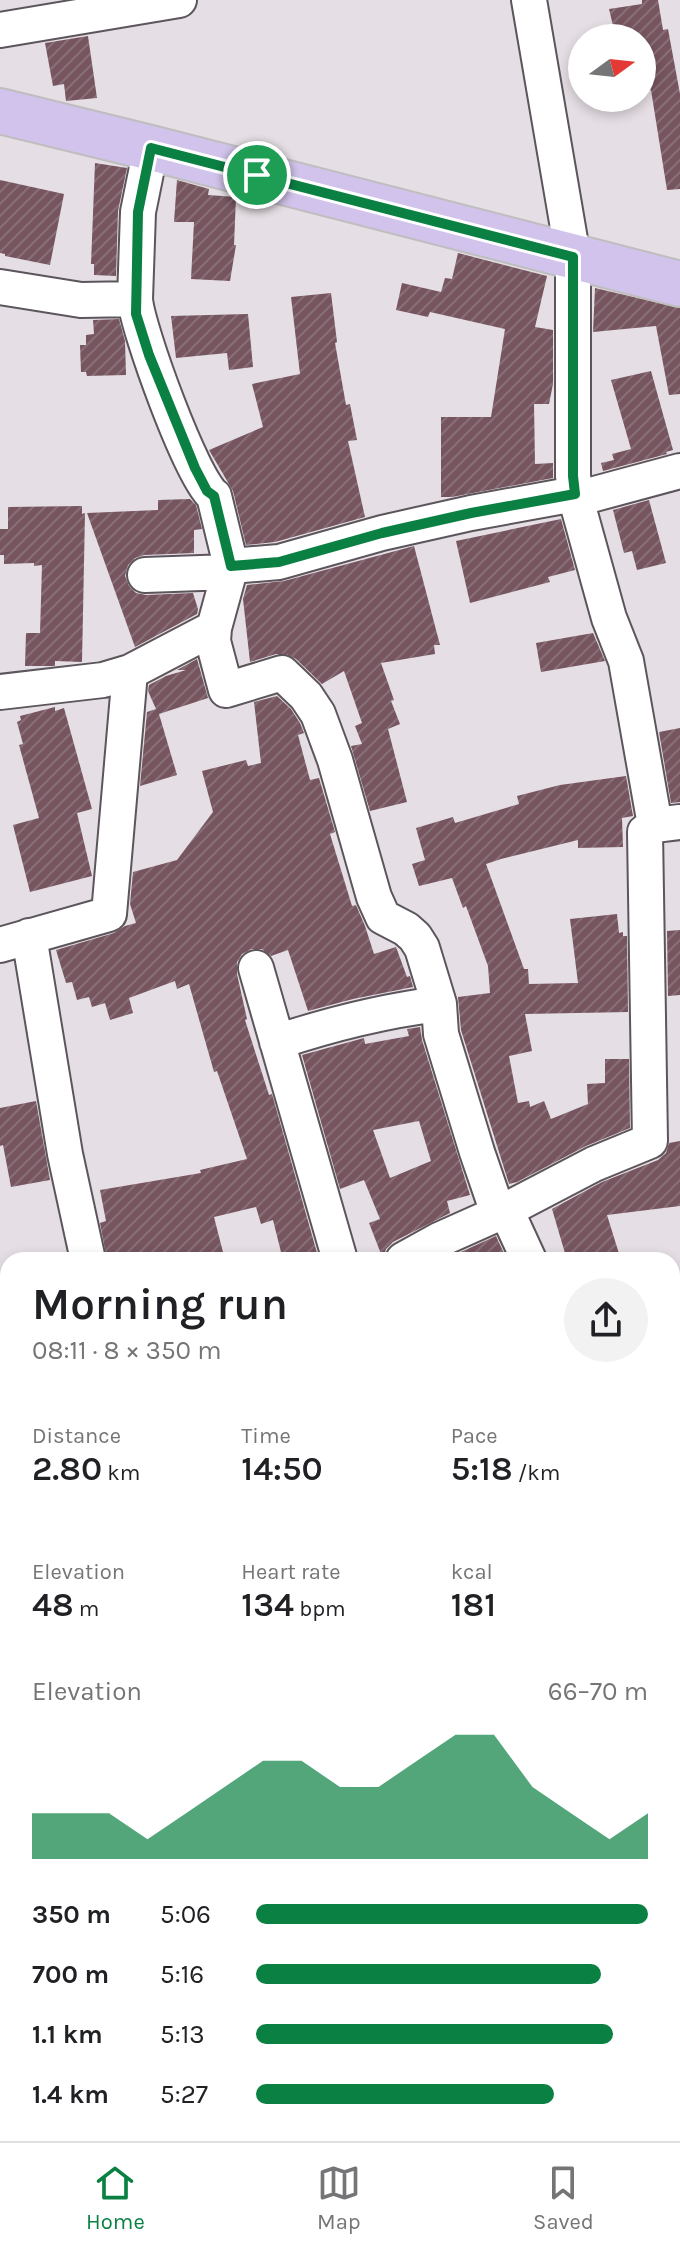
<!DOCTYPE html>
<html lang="en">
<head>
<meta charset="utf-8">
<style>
	:root { --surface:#fff; --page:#f2f2f2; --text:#202124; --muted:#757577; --line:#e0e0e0; --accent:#0b8043 }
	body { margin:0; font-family:Karla,sans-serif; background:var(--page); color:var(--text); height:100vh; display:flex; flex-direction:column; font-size:30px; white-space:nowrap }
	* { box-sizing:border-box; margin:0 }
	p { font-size:26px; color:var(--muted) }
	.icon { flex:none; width:44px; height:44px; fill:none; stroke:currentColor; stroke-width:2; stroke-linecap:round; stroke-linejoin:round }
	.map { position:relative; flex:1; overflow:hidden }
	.details { position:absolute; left:0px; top:1252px; width:680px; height:890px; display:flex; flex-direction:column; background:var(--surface); border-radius:24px 24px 0 0; box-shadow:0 4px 12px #0003 }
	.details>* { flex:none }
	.needle { width:52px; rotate:75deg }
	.tools { position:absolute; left:568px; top:24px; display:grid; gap:16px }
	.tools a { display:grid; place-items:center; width:88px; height:88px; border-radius:50%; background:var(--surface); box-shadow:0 4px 12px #0003; font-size:40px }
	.pin { position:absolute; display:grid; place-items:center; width:68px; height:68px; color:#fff; margin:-34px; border:4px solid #fff; border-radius:50%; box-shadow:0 2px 8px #0007 }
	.round { display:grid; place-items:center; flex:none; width:84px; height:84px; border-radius:42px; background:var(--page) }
	.overview { display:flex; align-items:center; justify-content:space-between; height:136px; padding:0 32px }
	h1 { font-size:44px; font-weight:600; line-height:60px }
	.stats { display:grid; grid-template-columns:repeat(3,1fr); gap:12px; height:136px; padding:8px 32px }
	.stats div { display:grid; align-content:center }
	.stats b { font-size:34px; font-weight:600 }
	.stats small { font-size:22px; font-weight:400 }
	.stats p { font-size:22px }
	.chart { height:224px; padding:16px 32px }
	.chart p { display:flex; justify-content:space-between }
	.chart svg { width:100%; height:144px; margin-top:8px; fill:var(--accent); opacity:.7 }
	ul { padding:0 32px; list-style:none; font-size:26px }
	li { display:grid; grid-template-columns:128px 96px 1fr; align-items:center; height:60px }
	li i { height:20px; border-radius:10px; background:var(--accent) }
	.menu { display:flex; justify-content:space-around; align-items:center; height:112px; border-top:2px solid var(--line); background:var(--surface); font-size:22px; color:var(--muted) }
	.menu a { display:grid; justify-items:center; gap:4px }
	.menu .current { color:var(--accent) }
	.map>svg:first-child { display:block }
	.building { fill:url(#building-hatch); fill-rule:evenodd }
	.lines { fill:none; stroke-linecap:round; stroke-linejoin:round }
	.minor-casing { stroke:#5c565c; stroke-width:38 }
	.major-casing { stroke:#bfbebf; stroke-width:48 }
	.minor { stroke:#fff; stroke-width:34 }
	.major { stroke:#d1c3eb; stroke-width:44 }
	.route-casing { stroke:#fff; stroke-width:16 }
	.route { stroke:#0b8043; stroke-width:10 }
</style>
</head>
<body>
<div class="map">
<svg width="680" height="2141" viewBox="0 0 680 2141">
	<defs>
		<pattern id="building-hatch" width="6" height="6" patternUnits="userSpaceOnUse" patternTransform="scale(2)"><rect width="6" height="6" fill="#76555f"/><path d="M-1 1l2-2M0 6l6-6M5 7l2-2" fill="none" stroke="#886f77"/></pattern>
	</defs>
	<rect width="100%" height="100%" fill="#e5dee4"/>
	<path class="building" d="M642 0H658L663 30 668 29 680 94V189L667 190 651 90 642 92V38H616L609 9 642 4Z
		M88 36 97 98 66 101 64 84 53 86 45 43Z
		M95 163 127 168 118 211 116 276 94 275V264H91Z
		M0 180 64 194 50 265 5 256V254L0 253Z
		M177 180 209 189 208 195 236 197 234 245H236L230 281 191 279 194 222H174Z
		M458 253 547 276 535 327 553 330V384L549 404H534L535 464 553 463V478L452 497H441V417H491L505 329 430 312 428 317 396 310 402 283 441 292 445 278 452 279Z
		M595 288 680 308V394L669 395 656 326 593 332Z
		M331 293 337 342 335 343 346 405 350 404 357 440 348 441 365 517 275 542 246 545 233 491 209 450 263 427 252 384 300 374 291 297Z
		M248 314 253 367 229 370 227 353 176 358 171 316Z
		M119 319 125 341 126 375 87 376 86 372H81L80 345H86V335L94 334 93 320Z
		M651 371 673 450 666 452 667 454 603 471 601 463 614 460 612 454 631 449 611 380Z
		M190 499 196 505 202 529 194 530V553L144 555 135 558 128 565 125 576 129 586 136 593 146 595 193 593 198 609 197 614 135 647 87 513 158 510V500Z
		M649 500 666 563 637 570 632 551 624 553 613 510Z
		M82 506V514L85 513 82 662 55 661V666H25L26 633H40L42 565 34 566V563L4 564V555H0V529H8V507Z
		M561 519 575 570 548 577 550 582 470 603 456 541Z
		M414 546 440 645H434L435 654 381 663 394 700 391 701 400 724 388 729 407 802 370 811 351 746 362 744 355 726 362 723 344 671 322 684 296 659 287 654H276L250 662 243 599 247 585 284 581Z
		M593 633 605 661 541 672 536 643Z
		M197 659 208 698 159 714 177 775 140 786 147 712 156 709 148 691 149 685 166 676 186 670H177Z
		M277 696 291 709 300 723 304 733 298 735 310 780 319 778 335 832 330 834 352 906 356 905 365 926 374 954 396 947 407 977 410 976 413 987 353 999 308 1011 288 950 271 956 262 949H251L242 954 237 962V974L247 1019 245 1020 269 1095 272 1094 319 1260H283L273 1220 261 1224 256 1207 214 1217 225 1260H107L100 1223 106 1221 100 1190 201 1173 200 1170 247 1159 217 1071 214 1072 189 984 177 989 175 981 129 998 133 1013 110 1020 105 1003 92 1007 89 997 77 1000 72 982 66 983 56 950 114 933 125 926 136 923 130 904 133 872 177 860 213 812 202 771 246 760 248 766 261 763 254 702Z
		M55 707V711L64 708 92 809 77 813 92 876 30 892 13 825 39 818 19 745 23 744 17 722 21 720 20 716Z
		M680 728V802L671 803 659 732Z
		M626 776 633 816 622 818 623 847 578 848V840L501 859 486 864 524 969H528L529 984 578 983 570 919 617 914 619 933 623 932V936H627L628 1012 525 1014 532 1051 509 1056 518 1103 529 1101 530 1107 544 1101 551 1119 588 1104 587 1084 605 1083V1059H629L630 1128 586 1146 517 1182 509 1184 461 1030 458 997 490 993 488 966 466 906 463 908 452 878 419 886 412 864 425 860 416 828 453 817 455 823 519 804 517 796 560 785Z
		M680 930V995L668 996 667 931Z
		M420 1027 422 1040 470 1195 447 1201 450 1213 393 1242 386 1249 383 1259 369 1223 380 1219 364 1180 340 1189 302 1055 364 1038 365 1044 409 1036 407 1029ZM419 1121 431 1161 390 1178 373 1130Z
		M36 1101 50 1180 11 1187 3 1145 0 1146V1108Z
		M680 1141V1206L607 1215 621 1260H567L552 1209 602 1182 658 1160 666 1153 669 1143Z
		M496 1236 507 1260H444L450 1257Z"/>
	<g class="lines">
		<defs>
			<path id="minor" d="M529 0 573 257V476L576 499 609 618 626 661 655 825
				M0 30 179 0
				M0 287 81 300 135 299 138 212 151 148
				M135 299C137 328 193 482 214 496L231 566 214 628
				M576 499 680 471
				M231 566 279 562 382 533 471 513 575 494
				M145 575 229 572
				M0 692 103 680 130 672 214 628 213 641 226 690 282 673 306 696 318 714 335 760 374 897 383 917 406 929 415 937 422 948 439 1004 441 1034 477 1152 498 1213
				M29 936 65 1154 88 1260
				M0 945 109 914 130 672
				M256 968 340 1260
				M277 1042C331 1024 383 1011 439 1004
				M506 1210 529 1260
				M403 1260 441 1239 506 1210 594 1164 650 1141 645 832 655 825 680 822
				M672 1399 680 1396
				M0 1437 8 1435
				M0 1722H8
				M672 1823 680 1824
				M0 1931 8 1930
				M489 2134 490 2141
				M59 2141V2134
				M274 2141 276 2134"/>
			<path id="major" d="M0 111 151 148 680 284"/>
		</defs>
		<use href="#minor" class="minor-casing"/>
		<use href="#major" class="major-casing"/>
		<use href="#minor" class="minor"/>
		<use href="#major" class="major"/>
	</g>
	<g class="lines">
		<defs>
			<path id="route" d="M151 148 573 257V476L575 494 471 513 382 533 279 562 231 566 214 496 207 491 195 468 149 355 136 314 138 212Z"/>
		</defs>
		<use href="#route" class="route-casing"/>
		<use href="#route" class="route"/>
	</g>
</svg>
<div class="tools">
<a><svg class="needle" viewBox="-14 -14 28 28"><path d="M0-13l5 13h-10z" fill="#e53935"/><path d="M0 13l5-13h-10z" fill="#757577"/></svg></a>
</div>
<div class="pin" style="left:257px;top:175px;background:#1e9e55"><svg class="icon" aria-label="arrive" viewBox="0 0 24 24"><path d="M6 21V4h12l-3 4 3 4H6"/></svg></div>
<section class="details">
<div class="overview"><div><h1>Morning run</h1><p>08:11 · 8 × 350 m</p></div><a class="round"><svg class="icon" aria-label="share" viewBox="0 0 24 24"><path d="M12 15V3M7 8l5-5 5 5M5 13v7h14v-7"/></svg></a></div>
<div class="stats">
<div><p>Distance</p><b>2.80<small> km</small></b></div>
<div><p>Time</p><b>14:50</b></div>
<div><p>Pace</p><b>5:18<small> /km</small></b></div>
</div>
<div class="stats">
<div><p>Elevation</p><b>48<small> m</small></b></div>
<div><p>Heart rate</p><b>134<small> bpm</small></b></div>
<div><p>kcal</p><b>181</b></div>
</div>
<div class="chart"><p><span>Elevation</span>66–70 m</p>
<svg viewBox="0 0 160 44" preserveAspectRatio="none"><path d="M0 44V30L10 30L20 30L30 38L40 30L50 22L60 14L70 14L80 22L90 22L100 14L110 6L120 6L130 22L140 30L150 38L160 30V44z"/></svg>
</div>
<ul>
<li><b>350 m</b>5:06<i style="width:100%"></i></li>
<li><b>700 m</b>5:16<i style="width:88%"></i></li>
<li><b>1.1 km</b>5:13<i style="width:91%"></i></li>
<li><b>1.4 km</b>5:27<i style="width:76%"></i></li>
</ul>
</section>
</div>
<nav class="menu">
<a class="current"><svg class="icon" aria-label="home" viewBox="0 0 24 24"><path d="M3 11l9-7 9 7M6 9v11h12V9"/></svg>Home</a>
<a><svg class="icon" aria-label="map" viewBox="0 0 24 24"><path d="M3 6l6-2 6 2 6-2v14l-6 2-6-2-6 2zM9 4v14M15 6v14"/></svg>Map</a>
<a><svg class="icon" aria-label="saved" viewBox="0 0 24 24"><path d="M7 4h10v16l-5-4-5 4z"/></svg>Saved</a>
</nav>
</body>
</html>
